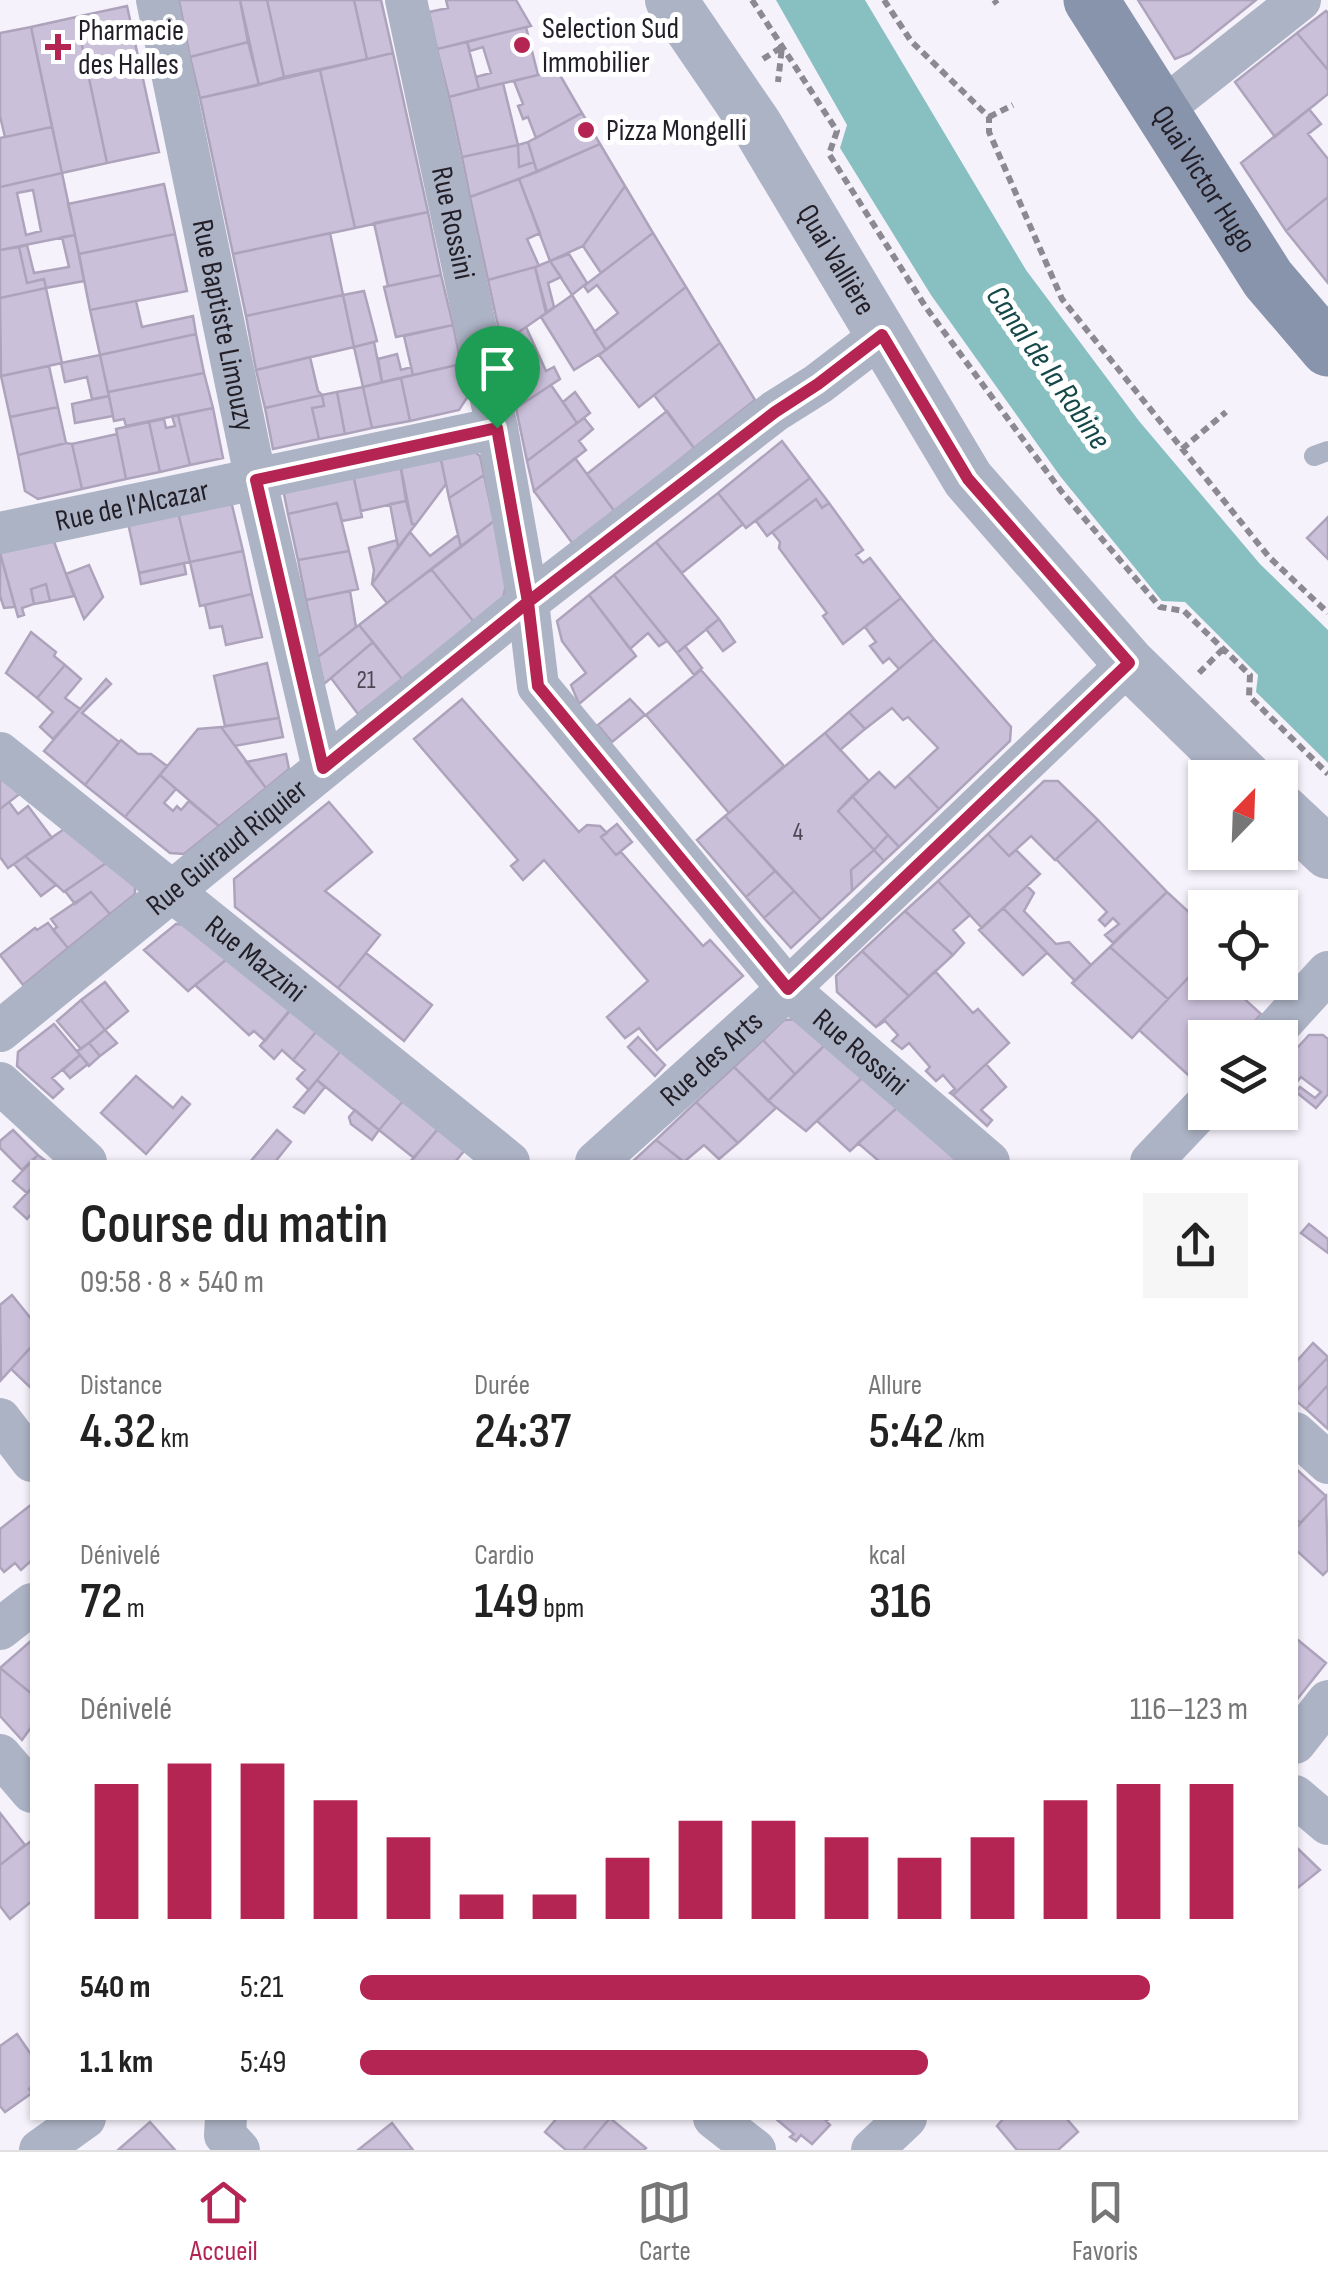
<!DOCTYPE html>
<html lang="fr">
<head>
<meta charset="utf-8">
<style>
	:root { --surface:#fff; --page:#f6f6f6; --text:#222; --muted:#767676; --line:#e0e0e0; --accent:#b52553 }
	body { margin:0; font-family:"Sofia Sans Condensed",sans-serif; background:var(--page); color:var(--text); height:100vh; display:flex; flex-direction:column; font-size:38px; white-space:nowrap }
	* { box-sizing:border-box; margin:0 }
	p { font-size:32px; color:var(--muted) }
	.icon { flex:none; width:55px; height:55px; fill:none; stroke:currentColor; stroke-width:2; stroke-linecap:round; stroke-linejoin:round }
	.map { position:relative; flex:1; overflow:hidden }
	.side { position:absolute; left:30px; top:1160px; width:1268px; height:960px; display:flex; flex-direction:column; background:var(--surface); border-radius:0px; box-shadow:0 2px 8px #0004 }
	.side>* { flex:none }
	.needle { width:65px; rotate:23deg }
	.buttons { position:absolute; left:1188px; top:760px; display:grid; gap:20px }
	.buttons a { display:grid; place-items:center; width:110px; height:110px; border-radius:0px; background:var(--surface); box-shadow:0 2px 8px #0004; font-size:50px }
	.pin { position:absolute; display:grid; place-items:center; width:85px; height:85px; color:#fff; margin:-102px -42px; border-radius:50% 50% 50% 0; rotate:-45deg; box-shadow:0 0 10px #0007 }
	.pin .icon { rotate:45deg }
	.round { display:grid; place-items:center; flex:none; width:105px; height:105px; border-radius:0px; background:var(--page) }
	.head { display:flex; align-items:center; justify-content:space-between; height:170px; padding:0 50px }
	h1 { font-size:55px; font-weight:600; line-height:75px }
	.metrics { display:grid; grid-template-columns:repeat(3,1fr); gap:15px; height:170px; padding:10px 50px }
	.metrics div { display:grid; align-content:center }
	.metrics b { font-size:50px; font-weight:600 }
	.metrics small { font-size:28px; font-weight:400 }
	.metrics p { font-size:28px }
	.chart { height:280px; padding:20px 50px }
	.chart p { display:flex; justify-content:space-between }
	.chart svg { width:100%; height:180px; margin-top:10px; stroke:var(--accent); stroke-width:6 }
	ul { padding:0 50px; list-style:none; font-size:32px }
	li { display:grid; grid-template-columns:160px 120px 1fr; align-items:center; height:75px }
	li i { height:25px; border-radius:12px; background:var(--accent) }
	.dock { display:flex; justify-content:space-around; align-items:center; height:140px; border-top:2px solid var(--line); background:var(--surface); font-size:28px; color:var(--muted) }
	.dock a { display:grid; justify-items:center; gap:5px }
	.dock .selected { color:var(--accent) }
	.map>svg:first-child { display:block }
	.water { fill:#88bfc0 }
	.building { fill:#cbc0da; stroke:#ada3bb; stroke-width:2.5; fill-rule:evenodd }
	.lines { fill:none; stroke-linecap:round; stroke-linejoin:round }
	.path { stroke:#8d8992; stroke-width:6; stroke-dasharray:8 5; stroke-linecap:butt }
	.service { stroke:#acb3c4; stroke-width:20 }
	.minor { stroke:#acb3c4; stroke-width:42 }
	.tertiary { stroke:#acb3c4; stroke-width:52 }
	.secondary { stroke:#8894ac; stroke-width:55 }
	.route-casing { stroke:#fff; stroke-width:20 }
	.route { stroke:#b52553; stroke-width:12 }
	.poi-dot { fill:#b52553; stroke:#fff; stroke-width:4 }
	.labels { text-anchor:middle; stroke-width:10; stroke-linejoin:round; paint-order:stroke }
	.number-label { font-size:25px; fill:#4d4754 }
	.poi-label { font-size:30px; fill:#231f28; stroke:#fff; text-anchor:start }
	.street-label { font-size:30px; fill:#231f28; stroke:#fff }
	.water-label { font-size:32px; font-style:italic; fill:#16484a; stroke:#fff }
</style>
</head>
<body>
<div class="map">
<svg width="1328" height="2150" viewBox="0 0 1328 2150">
	<rect width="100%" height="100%" fill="#f6f2fc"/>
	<path class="water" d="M776 0H865L1026 270 1139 421 1260 564 1328 630V763L1256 692 1258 675 1185 602 1162 601 1060 476 931 295 840 148 847 125Z"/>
	<path class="building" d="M179 0H240L248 42 190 57Z
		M240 0H267L284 77 259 85Z
		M267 0H354L367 59 284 77Z
		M354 0H381L393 53 367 59Z
		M446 0H516L531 26 437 49 429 12 448 8Z
		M1138 0H1256L1190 53 1175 59Z
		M127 6 159 152 107 163 76 17Z
		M1326 11 1328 13V70L1297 33Z
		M76 17 107 163 62 173 31 27Z
		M31 27 52 127 5 137 0 116V33Z
		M526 27 538 75 479 89 476 77 491 73 483 47 470 51 467 42Z
		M1297 33 1328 70V94L1275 137 1235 82Z
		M248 42 259 85 200 98 190 57Z
		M467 42 479 89 449 97 437 49Z
		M393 53 428 212 355 228 320 70Z
		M320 70 355 228 233 254 200 98Z
		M557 70 582 113 536 138 528 117 523 119 518 106 523 104 514 81Z
		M503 83 518 145 462 157 449 97Z
		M1309 109 1321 124 1308 134 1328 159V197L1286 231 1241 163Z
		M582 113 600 144 537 172 528 142Z
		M52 127 62 173 0 187V138Z
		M528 142 534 162 519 167 518 145Z
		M600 144 625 186 583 246 550 261 519 179Z
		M518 145 519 167 534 162 537 172 470 197 462 157Z
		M62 173 75 235 0 250V187ZM33 190 41 231 26 235 17 193Z
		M519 179 540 233 527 239 539 266 488 280 470 197Z
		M164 184 175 234 79 254 68 204Z
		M625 186 653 233 601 273 583 246Z
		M1328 197V283L1286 231Z
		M428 212 441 275 388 286 374 223Z
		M330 233 343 295 246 316 233 254Z
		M653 233 686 287 606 350 594 332 618 313 597 285 588 292 584 286Z
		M175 234 187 291 90 310 79 254Z
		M75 235 84 281 46 288 44 279 27 283 19 247 27 245 34 273 69 267 62 237Z
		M19 247 27 283 44 279 46 288 0 298V250Z
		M569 254 587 283 572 295 550 261Z
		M550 261 561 277 548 283 554 307 547 312 535 267Z
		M535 267 546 313 502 344 488 280Z
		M441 275 453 325 396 337 384 287Z
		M686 287 720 343 639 407 599 355Z
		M46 288 62 363 1 376 0 298Z
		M364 291 377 341 354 347 343 295Z
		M343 295 354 347 256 370 246 316Z
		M572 295 606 350 574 370 541 317Z
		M136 301 142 327 193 316 196 334 100 355 90 310Z
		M453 325 461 364 413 375 404 336Z
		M526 327 546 371 554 367 560 379 516 408 502 344Z
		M196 334 204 373 108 392 100 355Z
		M374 342 382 382 363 387 354 347Z
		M720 343 755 400 694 448 654 395Z
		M397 354 401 370 411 367 413 375 382 382 378 359Z
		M100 355 109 396 92 399 87 377 65 382 61 363Z
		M310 357 318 391 322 395 265 408 256 370Z
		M461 364 468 396 459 410 410 421 401 378Z
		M49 366 58 407 10 417 1 376Z
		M204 373 213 408 126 426 124 419 114 421 108 392Z
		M401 378 410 421 372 428 363 387Z
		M551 385 577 423 527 461 516 408Z
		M363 387 372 428 345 434 337 392Z
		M337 392 345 434 319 439 312 408 324 406 322 395Z
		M575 392 590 413 577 423 563 402Z
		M322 395 324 406 312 408 319 439 273 449 265 408Z
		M109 396 113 416 75 423 72 404Z
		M58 407 66 443 18 455 10 417Z
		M213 408 223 458 190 465 178 415Z
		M667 411 694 448 615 512 587 474Z
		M178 415 190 465 160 472 149 422 164 419 166 428 175 426 172 416Z
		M584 418 593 429 579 441 586 450 534 491 527 461Z
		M149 422 160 472 126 479 116 429Z
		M117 434 126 479 82 489 72 444Z
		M782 441 810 478 746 528 718 493Z
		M66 443 72 444 82 489 38 499 25 491 18 455Z
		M470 448 480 456 484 475 449 498 440 455Z
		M440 455 446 484 416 524H412L400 463Z
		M575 458 615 512 573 544 534 491Z
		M400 463 406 501 361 511 353 474Z
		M353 474 362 517 342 521 337 503 288 514 283 489Z
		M484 475 494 521 461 547 449 498Z
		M810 478 829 503 822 508 816 499 767 536 756 521Z
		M718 493 743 524 682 573 656 542Z
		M816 499 822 508 829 503 863 550 856 555 863 563 870 558 901 598 843 644 823 616 827 613 779 548 780 542 772 532Z
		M231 501 243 551 190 562 178 512Z
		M406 501 412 524H416L398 547 390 504Z
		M337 503 349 551 298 560 288 514Z
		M178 512 190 562 139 573 128 523Z
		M1328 517V559L1307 538Z
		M494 521 507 581 503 598 474 622 431 569Z
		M410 532 430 556 458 535 461 547 387 603 372 584Z
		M53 539 74 596 50 601 46 584 31 589 34 604 22 608 24 615 18 617 0 553Z
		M397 540 398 547 372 584 374 570 369 548Z
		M656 542 719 619 677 653 614 575Z
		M243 551 252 594 200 606 190 562Z
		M349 551 358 589 306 600 298 560Z
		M0 553 15 607 4 608 0 596Z
		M184 563 186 574 141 584 139 573Z
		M89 565 103 597 84 619 66 574Z
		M431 569 474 622 402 679 359 625Z
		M614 575 667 641 659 646 648 633 630 649 589 595Z
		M46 584 50 601 34 604 31 589Z
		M350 591 356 627 318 657 306 600Z
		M252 594 262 637 226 645 222 626 210 628 205 605Z
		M589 595 636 656 579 704 571 685 586 673 562 641 557 621Z
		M901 598 934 639 899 669 889 658 883 663 870 646 876 642 865 627Z
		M719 619 735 642 723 651 706 629Z
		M359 625 373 642 324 684 318 657Z
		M31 632 56 652 54 656 65 665 37 698 6 673Z
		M934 639 1011 727 1010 741 939 809 908 776 938 748 908 717 903 720 892 708 865 729 849 712Z
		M373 642 402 679 358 714 331 678Z
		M685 646 702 668 694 675 677 653Z
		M267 663 279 718 225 726 214 676Z
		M65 665 81 679 65 698 80 709 53 739 40 727 53 712 37 698Z
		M701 670 784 766 729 813 646 715Z
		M106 679 111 684 82 713 119 742 85 785 44 751Z
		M462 699 579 832 587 825 600 826 607 833 601 837 616 855 621 852 703 946 710 940 743 976 657 1050 639 1028 625 1038 607 1017 648 981 544 860 523 880 511 866 518 860 414 739Z
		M630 699 645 715 612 742 598 725Z
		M849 712 865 729 840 750 825 733Z
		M279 718 283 737 235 746 221 727Z
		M221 727 266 788 219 826 160 775 198 729Z
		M825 733 869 781 838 811 874 850 851 870 852 891 821 920 725 816Z
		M121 740 138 754H151L167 766 125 817 85 785Z
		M286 754 289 769 266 788 246 762Z
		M879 772 895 788 908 776 939 809 899 847 852 796Z
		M160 775 176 789 164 803 173 811 177 806 181 810 189 801 219 826 184 854 170 853 125 817Z
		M0 777 26 789 0 809Z
		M1044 781H1058L1098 820 1055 860 1031 836 1009 856 988 834Z
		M852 796 888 835 874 850 838 811Z
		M9 802 18 814 28 806 52 838 8 868 0 857V809Z
		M329 802 372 852 325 891 380 935 338 988 235 907 234 879Z
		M725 816 775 871 746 897 697 840Z
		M1098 820 1167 892 1113 943 1105 935 1119 924 1113 918 1105 926 1099 920 1107 912 1056 859Z
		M617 824 632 842 616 855 601 837Z
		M70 825 112 859 64 892 25 856Z
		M988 834 1009 856 1016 850 1040 874 982 928 938 881Z
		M888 835 899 847 884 861 874 850Z
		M874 850 884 861 852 891 851 870Z
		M25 856 56 885 41 896 14 864Z
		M112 859 135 877V894L110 914 91 892 75 904 65 891Z
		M775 871 794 891 764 918 746 897Z
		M938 881 970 915 953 930 964 943 953 955 905 911Z
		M1027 886 1034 893 1024 911 1056 944 1069 942 1091 965 1075 981 1003 908Z
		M794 891 821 920 791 948 764 918Z
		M91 892 110 914 68 948 53 930 57 927 51 919Z
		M1167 892 1205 927V960L1168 999 1110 947Z
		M1003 908 1047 953 1023 975 979 930Z
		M905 911 953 955 909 996 862 951Z
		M48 923 68 948 23 985 0 955 35 928 37 930Z
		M176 924 194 925 232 955 188 991 144 950Z
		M1110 947 1168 999 1132 1038 1072 983Z
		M862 951 909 996 876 1027 837 992 836 976Z
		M366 953 432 1005 404 1041 338 988Z
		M232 955 293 1007 265 1041 254 1031 249 1035 195 985Z
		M1203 962 1205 982H1226L1261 1014 1240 1038H1205V1076L1198 1084 1139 1030Z
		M935 971 973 1013 978 1009 1009 1043 953 1095 950 1093 955 1089 943 1075 936 1081 926 1071 930 1067 909 1043 902 1049 892 1041 898 1035 885 1021 876 1027Z
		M105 982 128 1011 105 1030 81 1000Z
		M81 1000 105 1030 81 1049 57 1021Z
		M294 1005 320 1027 293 1060 282 1050 274 1059 260 1046Z
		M800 1019 826 1044 795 1074 763 1040 784 1020Z
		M54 1024 80 1055 52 1078 63 1089 53 1098 17 1066 18 1052Z
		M320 1027 344 1047 309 1090 297 1079 305 1070 293 1060Z
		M105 1030 117 1043 100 1056 89 1043Z
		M1309 1035H1323L1328 1039V1094L1316 1108 1296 1092 1300 1087 1315 1098 1321 1092 1301 1077 1291 1089 1280 1079V1067Z
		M638 1037 665 1065 655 1076 628 1047Z
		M763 1040 795 1074 768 1101 734 1067Z
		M89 1043 100 1056 89 1066 77 1051Z
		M826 1044 863 1077 806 1131 768 1101Z
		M344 1047 407 1096 379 1130 317 1080Z
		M80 1055 88 1064 70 1078 63 1070Z
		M986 1064 1006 1087 981 1110 992 1120 987 1126 953 1095Z
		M734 1067 776 1108 738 1143 696 1102Z
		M136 1076 173 1108 182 1097 190 1104 146 1154 101 1113Z
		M863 1077 898 1107 850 1151 817 1121Z
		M317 1080 325 1087 304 1113 294 1107Z
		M407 1096 442 1124 414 1158 379 1130Z
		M696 1102 738 1143 719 1159 704 1145 684 1162 656 1140Z
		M898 1107 958 1162H880L858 1143Z
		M355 1110 379 1130 372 1140 351 1124 349 1117Z
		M442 1124 469 1145 455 1162H410Z
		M13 1130 38 1155 22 1170 0 1148V1141Z
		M277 1130 291 1142 275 1162H250Z
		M656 1140 684 1162H632Z
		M38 1155 47 1162H32V1188L27 1193 13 1181Z
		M32 1188V1213L27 1219 14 1207Z
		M1309 1224 1328 1239V1253L1301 1233Z
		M12 1295 32 1320V1346L1 1380 0 1305Z
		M1313 1343 1328 1357 1295 1392V1363Z
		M32 1346V1389L11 1369Z
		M1328 1357V1385L1306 1409 1295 1400V1392Z
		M1328 1385V1429L1306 1409Z
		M1295 1468 1326 1496 1300 1523 1295 1518Z
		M1326 1496 1328 1570 1323 1575 1295 1549V1529Z
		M32 1504V1560L21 1570 15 1563 4 1572 0 1567V1529Z
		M32 1640V1694L0 1668Z
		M1298 1640 1326 1663 1295 1702V1643Z
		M0 1668 32 1694V1726L22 1740 0 1716Z
		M0 1813 25 1845 0 1865Z
		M31 1841 32 1901 10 1919 0 1906V1865Z
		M1295 1846 1320 1870 1295 1890Z
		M17 2034 32 2056V2086L29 2089 32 2093 5 2112 0 2106V2046Z
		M557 2118H610L583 2150H566L545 2132Z
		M610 2118 646 2148 644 2150H583Z
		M775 2118H830L826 2121 830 2125 812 2144 801 2135 796 2141 790 2137 794 2134Z
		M999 2118H1066L1078 2132 1058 2150H1017L997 2126 1002 2120Z
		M150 2122 175 2150H118Z
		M392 2123 413 2150H358Z"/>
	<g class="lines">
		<path class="path" d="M752 0 837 131 829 154 925 306 1061 491 1160 607 1184 611 1250 675 1249 696 1328 774
			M884 0 911 41 989 117V132L1062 299 1269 557 1328 613
			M994 0 997 4
			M763 59 782 47 778 82
			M989 117 1013 105
			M1182 449 1226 412
			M1199 673 1223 649"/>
		<path class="service" d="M1314 456 1328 451"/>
		<g class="minor">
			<path id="s1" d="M157 0 256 481 323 768"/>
			<path id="s2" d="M406 0 497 428 528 602 538 686 788 989 989 1162"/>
			<path d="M1161 110 1300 0"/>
			<path id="s3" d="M0 533 497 428"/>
			<path id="s4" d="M0 753 509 1162"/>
			<path id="s5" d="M0 1031 528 602 775 411 818 384 882 335"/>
			<path d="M1268 1038 1328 972"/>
			<path d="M0 1083 86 1162"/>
			<path id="s6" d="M596 1162 788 989 1129 663"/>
			<path d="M1151 1162 1205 1105"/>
			<path d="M0 1419 32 1461"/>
			<path d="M1295 1433 1328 1463"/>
			<path d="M0 1629 32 1604"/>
			<path d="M1295 1743 1328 1701"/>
			<path d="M0 1755 32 1792"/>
			<path d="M1295 1796 1328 1824"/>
			<path d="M226 2118 225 2135 239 2150"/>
			<path d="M714 2118 755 2150"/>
			<path d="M40 2150 85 2118"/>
			<path d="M872 2150 906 2118"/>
		</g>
		<g class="tertiary">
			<path id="s7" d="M671 0 757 126 968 479 1129 663 1247 778"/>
			<path d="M1280 808 1328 853"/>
		</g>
		<path class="secondary" id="s8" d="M1091 0 1268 279 1328 349"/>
	</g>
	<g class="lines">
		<defs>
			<path id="route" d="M497 428 256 480 323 768 528 602 538 686 788 989 1129 663 968 479 882 335 818 384 775 412 528 602 497 428"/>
		</defs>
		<use href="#route" class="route-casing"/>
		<use href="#route" class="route"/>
	</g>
	<g class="poi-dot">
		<circle cx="522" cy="45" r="10"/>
		<path d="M53 32h10v10h10v10h-10v10h-10v-10h-10v-10h10z"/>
		<circle cx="586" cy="130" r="10"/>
	</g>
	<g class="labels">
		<g class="number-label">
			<text x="366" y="688">21</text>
			<text x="798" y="840">4</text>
		</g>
		<g class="poi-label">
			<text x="542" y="38">Selection Sud<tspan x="542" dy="34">Immobilier</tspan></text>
			<text x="78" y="40">Pharmacie<tspan x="78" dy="34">des Halles</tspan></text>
			<text x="606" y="140">Pizza Mongelli</text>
		</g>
		<g class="street-label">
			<text dy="10" stroke="none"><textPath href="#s8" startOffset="212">Quai Victor Hugo</textPath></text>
			<text dy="10" stroke="none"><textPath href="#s2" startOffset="228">Rue Rossini</textPath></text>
			<text dy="10" stroke="none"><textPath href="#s7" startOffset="308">Quai Vallière</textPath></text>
			<text dy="10" stroke="none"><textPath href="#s1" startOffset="332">Rue Baptiste Limouzy</textPath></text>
			<text dy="10" stroke="none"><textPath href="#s3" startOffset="135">Rue de l'Alcazar</textPath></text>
			<text dy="10" stroke="none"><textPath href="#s5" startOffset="292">Rue Guiraud Riquier</textPath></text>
			<text dy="10" stroke="none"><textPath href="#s4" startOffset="328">Rue Mazzini</textPath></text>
			<text dy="10" stroke="none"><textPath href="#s2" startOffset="1188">Rue Rossini</textPath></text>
			<text dy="10" stroke="none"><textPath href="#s6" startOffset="155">Rue des Arts</textPath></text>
		</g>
		<g class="water-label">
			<text transform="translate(1049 367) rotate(55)" y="11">Canal de la Robine</text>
		</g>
	</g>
</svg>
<div class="buttons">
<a><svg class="needle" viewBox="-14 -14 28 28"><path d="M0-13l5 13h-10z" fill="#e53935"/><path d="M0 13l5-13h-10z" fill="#767676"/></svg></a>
<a><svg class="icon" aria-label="locate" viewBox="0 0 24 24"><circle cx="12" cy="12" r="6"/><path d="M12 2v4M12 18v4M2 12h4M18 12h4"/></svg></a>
<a><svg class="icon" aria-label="layers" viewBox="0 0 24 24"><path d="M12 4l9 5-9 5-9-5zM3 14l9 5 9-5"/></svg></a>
</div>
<div class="pin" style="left:497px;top:428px;background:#1e9e55"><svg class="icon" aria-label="arrive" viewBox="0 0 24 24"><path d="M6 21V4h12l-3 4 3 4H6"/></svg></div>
<section class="side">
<div class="head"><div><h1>Course du matin</h1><p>09:58 · 8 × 540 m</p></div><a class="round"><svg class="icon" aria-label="share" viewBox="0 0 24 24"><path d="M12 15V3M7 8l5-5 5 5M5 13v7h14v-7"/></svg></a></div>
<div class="metrics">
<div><p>Distance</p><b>4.32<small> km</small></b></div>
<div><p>Durée</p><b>24:37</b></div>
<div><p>Allure</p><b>5:42<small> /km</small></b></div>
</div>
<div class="metrics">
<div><p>Dénivelé</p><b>72<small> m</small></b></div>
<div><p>Cardio</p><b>149<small> bpm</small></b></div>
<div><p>kcal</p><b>316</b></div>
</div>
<div class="chart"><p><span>Dénivelé</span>116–123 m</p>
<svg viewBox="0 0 160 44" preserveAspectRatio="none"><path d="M5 44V11M15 44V6M25 44V6M35 44V15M45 44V24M55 44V38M65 44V38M75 44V29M85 44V20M95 44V20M105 44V24M115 44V29M125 44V24M135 44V15M145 44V11M155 44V11"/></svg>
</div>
<ul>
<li><b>540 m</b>5:21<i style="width:89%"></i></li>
<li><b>1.1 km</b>5:49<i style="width:64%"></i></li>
</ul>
</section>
</div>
<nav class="dock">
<a class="selected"><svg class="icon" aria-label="home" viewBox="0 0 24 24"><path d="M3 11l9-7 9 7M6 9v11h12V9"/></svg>Accueil</a>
<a><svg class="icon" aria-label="map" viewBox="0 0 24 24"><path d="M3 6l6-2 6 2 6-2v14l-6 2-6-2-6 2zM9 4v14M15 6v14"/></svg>Carte</a>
<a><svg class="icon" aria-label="saved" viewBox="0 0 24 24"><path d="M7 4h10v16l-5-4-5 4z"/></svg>Favoris</a>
</nav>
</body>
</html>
